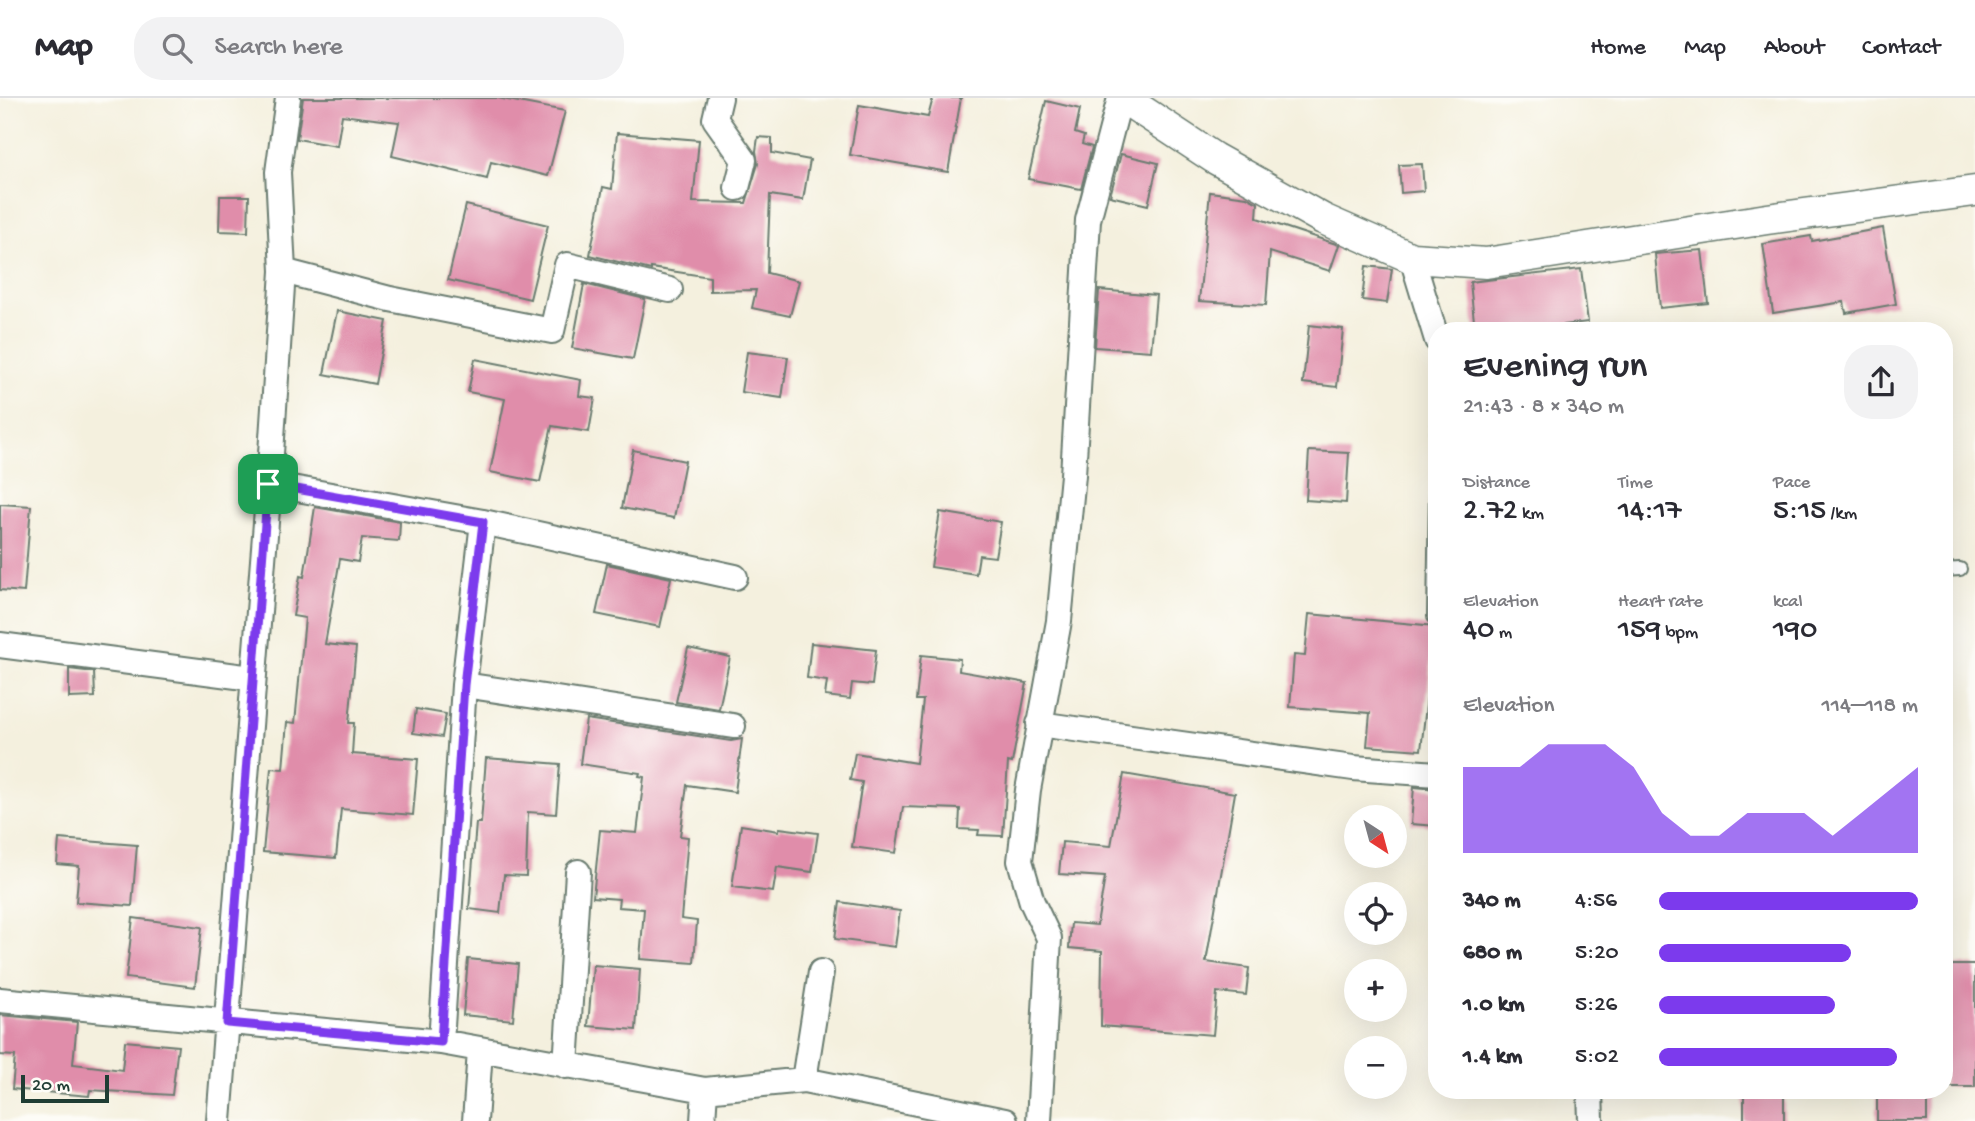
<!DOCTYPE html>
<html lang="en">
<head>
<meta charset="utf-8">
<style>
	:root { --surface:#fff; --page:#f2f2f3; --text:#2b2b33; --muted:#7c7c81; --line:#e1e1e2; --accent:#7c3aed }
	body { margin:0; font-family:"Gochi Hand",sans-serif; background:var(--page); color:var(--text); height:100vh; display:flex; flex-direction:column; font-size:26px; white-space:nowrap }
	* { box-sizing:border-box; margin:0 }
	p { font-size:23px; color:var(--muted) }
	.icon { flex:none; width:38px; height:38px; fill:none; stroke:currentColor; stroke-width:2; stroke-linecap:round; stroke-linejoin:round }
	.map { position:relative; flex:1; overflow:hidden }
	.panel { position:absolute; left:1428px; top:224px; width:525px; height:777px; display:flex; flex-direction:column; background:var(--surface); border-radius:28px; box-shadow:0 7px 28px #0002 }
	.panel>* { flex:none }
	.needle { width:46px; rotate:144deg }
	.tools { position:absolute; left:1344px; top:707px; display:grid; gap:14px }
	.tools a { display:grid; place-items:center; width:63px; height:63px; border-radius:50%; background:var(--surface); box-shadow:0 7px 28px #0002; font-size:35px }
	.scale { position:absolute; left:21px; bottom:18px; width:88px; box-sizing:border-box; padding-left:7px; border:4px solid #1f3d34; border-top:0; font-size:19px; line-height:24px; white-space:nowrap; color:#1f3d34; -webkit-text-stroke:5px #fdfcf7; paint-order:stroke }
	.pin { position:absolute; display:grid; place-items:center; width:60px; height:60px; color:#fff; margin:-30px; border-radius:14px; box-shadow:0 4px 10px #0006 }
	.round { display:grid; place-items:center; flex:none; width:74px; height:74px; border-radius:28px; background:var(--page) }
	.headline { display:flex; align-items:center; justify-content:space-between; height:119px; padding:0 35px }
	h1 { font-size:38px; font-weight:600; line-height:52px }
	.metrics { display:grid; grid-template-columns:repeat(3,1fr); gap:10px; height:119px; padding:7px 35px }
	.metrics div { display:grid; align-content:center }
	.metrics b { font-size:30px; font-weight:600 }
	.metrics small { font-size:19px; font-weight:400 }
	.metrics p { font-size:19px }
	.chart { height:196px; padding:14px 35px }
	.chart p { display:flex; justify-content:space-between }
	.chart svg { width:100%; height:126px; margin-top:7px; fill:var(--accent); opacity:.7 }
	ul { padding:0 35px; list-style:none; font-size:23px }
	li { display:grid; grid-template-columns:112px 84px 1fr; align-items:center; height:52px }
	li i { height:18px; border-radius:9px; background:var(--accent) }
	header { display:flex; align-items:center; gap:42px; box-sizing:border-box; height:98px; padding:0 35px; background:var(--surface); border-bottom:2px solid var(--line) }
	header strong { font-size:33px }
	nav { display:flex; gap:38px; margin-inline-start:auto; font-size:24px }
	.search { width:490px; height:63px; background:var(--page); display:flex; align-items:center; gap:18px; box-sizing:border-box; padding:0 24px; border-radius:28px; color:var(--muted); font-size:26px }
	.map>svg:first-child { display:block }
	.building { fill:#e08daa }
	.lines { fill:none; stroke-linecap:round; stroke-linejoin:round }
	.service-casing { stroke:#6a7c70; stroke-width:16 }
	.minor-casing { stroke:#6a7c70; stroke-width:28 }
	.tertiary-casing { stroke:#6a7c70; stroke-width:33 }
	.service { stroke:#fff; stroke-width:12 }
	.minor { stroke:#fff; stroke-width:24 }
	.tertiary { stroke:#fff; stroke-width:30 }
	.route-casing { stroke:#fff; stroke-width:14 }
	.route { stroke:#7c3aed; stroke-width:9 }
</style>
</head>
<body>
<header>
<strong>Map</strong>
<div class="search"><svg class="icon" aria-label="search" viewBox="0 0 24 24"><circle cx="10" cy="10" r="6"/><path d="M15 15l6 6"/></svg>Search here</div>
<nav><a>Home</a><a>Map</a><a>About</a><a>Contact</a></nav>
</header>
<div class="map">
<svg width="1975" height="1023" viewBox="0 0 1975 1023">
	<rect width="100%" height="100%" fill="#fdfcf7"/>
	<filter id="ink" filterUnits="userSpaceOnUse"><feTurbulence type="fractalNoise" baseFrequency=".0143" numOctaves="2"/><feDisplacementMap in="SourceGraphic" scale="14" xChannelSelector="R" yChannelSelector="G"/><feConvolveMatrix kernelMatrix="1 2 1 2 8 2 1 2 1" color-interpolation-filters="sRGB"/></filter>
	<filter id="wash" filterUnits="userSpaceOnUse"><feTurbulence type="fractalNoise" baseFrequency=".00686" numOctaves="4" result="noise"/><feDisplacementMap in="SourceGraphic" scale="28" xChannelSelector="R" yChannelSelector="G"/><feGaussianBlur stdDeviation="1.57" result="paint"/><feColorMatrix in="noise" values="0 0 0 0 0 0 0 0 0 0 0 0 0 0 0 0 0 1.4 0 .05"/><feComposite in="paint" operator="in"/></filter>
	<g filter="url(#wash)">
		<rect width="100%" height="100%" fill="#f4f0de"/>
		<g id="blocks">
			<path class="building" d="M303 0H497L565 13 548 78 491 64 487 81 392 58 399 24 342 17 337 48 297 41Z
				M933 0H961L948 74 850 57 859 7 928 19Z
				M1046 3 1080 11 1075 35 1084 38 1082 46 1092 49 1081 91 1028 81Z
				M617 35 699 42 693 104 746 105 758 66 756 53 758 39 772 40V55L810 62 803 102 770 97 767 175 799 183 790 218 752 210 756 192 710 193V179L651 170V172L590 157 603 89 612 91Z
				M1121 56 1158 65 1148 107 1110 98Z
				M1422 66 1424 93 1401 95 1399 67Z
				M1210 94 1247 99 1258 105 1257 120 1339 147 1330 173 1270 154 1266 207 1199 203Z
				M220 98H249L248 134 219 133Z
				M466 107 548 127 530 201 448 182Z
				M1883 130 1896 206 1846 215 1844 204 1773 215 1763 146 1811 138 1812 143Z
				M1702 152 1708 205 1660 210 1655 156Z
				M1366 168 1392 171 1387 205 1362 202Z
				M1581 171 1588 224 1516 233H1475L1470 184Z
				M584 186 645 201 633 261 572 250Z
				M1099 192 1156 197 1151 253 1095 249Z
				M337 213 387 223 375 286 324 276Z
				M1309 227 1343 231 1337 289 1303 285Z
				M747 254 788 259 782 300 741 294Z
				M475 261 581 282 579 298 595 300 589 334 552 328 540 384 490 374 505 301 468 294Z
				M633 352 685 363 674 420 622 410Z
				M1309 353 1349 355 1346 405 1306 402Z
				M0 406 31 408 24 494 0 492Z
				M315 409 400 424 399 443 362 440 358 464 340 461 325 546 356 549 349 625H354L352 656 418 661 413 717 341 711 336 760 263 754 271 670 283 671 287 624 295 625 305 520 293 518 300 478 304 479Z
				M940 414 1001 424 995 459 979 457 976 476 931 469Z
				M607 466 671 480 660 529 596 516Z
				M1309 516 1435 528 1421 652 1367 648 1370 615 1290 609 1294 557 1305 558Z
				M811 545 876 552 872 587 852 585 850 601 825 598 827 583 807 580Z
				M688 550 730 559 719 611 676 604Z
				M921 557 960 561 959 573 1027 585 1012 665 1008 664 1003 738 978 737 979 732 959 731 960 711 903 709 896 755 852 749 862 684 850 682 855 655 916 665 923 602H916Z
				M69 571 94 574 95 599 69 600Z
				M416 611 446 616 442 639 413 635Z
				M586 621 731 643 742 641 735 694 687 687 680 738 688 739 681 821 697 823 694 865 640 861 644 811 618 809 619 801 593 799 600 732 637 735 644 679 639 678 640 675 580 666Z
				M486 660 560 666 556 716 528 714 526 778 504 777 500 815 469 811 476 725H481Z
				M1124 676 1235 695 1206 864 1249 870 1246 897 1217 894 1213 937 1101 928 1102 853 1069 850 1071 825 1097 827 1105 779 1059 776 1062 744 1111 748Z
				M1414 689 1437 691V728L1411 726Z
				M741 727 779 733V730L818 735 812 774 777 769 773 794 732 789Z
				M59 741 137 747 132 808 76 804 79 768 57 766Z
				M840 804 900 813 895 849 835 841Z
				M133 820 202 829 195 889 126 880Z
				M468 861 518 866 513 922 463 917Z
				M593 867 640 871 636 932 588 928Z
				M1944 867H1975V989H1944Z
				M0 917 77 924 73 966 122 972 125 943 178 948 172 997 90 992 89 998 12 991 15 958 0 957Z
				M1744 993 1784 994V1023H1744Z
				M1877 993 1927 994V1023H1877Z"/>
		</g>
	</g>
	<g filter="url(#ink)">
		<use href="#blocks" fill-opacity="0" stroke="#6a7c70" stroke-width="2"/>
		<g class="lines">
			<defs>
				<path id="service" d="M1944 472 1960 471
					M1434 519 1437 330"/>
				<path id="minor" d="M720 0 715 21 744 62 737 90
					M1412 160 1437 242
					M283 173 390 201 552 233 567 167 670 192
					M269 386 483 424 735 479
					M0 547 252 580
					M464 587 733 628
					M1039 626 1353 670 1437 676
					M0 902 441 944 705 992 804 982 1005 1023
					M441 944 464 587 483 424
					M566 968 578 774
					M804 982 821 874
					M1590 992 1591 1023
					M219 1023 269 386 283 173 278 74 288 0
					M475 1023 480 953
					M703 1023 705 992
					M1039 1023 1049 840 1032 804 1020 763 1028 692 1059 523 1073 377 1088 122 1120 0"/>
				<path id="tertiary" d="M1123 0 1214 60 1323 121 1412 160 1486 165 1767 121 1975 93"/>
			</defs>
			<use href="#service" class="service-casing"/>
			<use href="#minor" class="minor-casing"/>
			<use href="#tertiary" class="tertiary-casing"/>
			<use href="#service" class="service"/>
			<use href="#minor" class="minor"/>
			<use href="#tertiary" class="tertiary"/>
		</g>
	</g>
	<g class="lines" filter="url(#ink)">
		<defs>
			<path id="route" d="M268 386 483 424 464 587 441 944 227 925Z"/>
		</defs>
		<use href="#route" class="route-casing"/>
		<use href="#route" class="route"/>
	</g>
</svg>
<div class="tools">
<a><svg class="needle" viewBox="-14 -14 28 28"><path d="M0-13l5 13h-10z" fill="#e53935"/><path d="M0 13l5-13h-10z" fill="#7c7c81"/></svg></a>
<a><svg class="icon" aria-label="locate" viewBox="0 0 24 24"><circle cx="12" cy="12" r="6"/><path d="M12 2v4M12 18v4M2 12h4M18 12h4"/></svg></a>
<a>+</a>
<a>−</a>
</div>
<div class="scale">20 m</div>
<div class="pin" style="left:268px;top:386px;background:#1e9e55"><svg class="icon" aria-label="arrive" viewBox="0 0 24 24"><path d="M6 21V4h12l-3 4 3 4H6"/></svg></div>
<section class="panel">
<div class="headline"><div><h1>Evening run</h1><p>21:43 · 8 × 340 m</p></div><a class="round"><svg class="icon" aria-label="share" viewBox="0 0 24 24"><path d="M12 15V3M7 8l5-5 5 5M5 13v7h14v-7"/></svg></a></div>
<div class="metrics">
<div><p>Distance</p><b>2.72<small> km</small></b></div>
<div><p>Time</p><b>14:17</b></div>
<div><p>Pace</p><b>5:15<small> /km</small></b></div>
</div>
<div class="metrics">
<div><p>Elevation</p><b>40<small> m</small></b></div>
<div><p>Heart rate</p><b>159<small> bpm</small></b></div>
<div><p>kcal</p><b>190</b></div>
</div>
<div class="chart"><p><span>Elevation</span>114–118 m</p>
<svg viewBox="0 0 160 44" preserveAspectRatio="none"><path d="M0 44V14L10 14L20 14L30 6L40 6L50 6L60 14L70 30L80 38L90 38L100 30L110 30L120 30L130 38L140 30L150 22L160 14V44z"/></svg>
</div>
<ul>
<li><b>340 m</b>4:56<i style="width:100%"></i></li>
<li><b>680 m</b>5:20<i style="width:74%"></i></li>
<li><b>1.0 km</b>5:26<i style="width:68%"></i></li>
<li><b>1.4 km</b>5:02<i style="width:92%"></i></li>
</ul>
</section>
</div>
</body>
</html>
